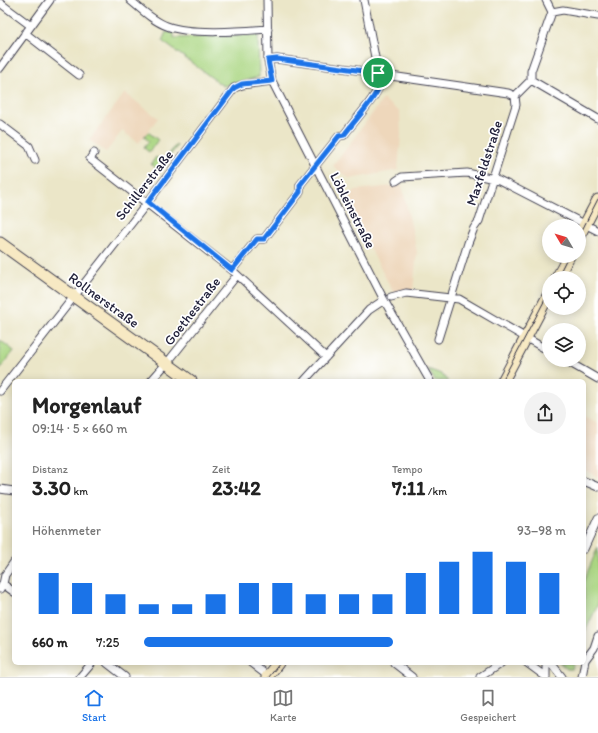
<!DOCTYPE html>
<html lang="de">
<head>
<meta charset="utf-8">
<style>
	:root { --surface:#fff; --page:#f2f2f2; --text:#222; --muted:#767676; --line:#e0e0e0; --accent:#1a73e8 }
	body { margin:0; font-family:Itim,sans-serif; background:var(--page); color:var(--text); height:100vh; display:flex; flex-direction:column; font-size:15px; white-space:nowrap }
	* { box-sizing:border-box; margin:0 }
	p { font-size:13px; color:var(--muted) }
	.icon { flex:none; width:22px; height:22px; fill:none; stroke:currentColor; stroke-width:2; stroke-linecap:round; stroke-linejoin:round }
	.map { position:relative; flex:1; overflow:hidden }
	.sheet { position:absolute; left:12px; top:379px; width:574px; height:286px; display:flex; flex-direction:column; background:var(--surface); border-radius:6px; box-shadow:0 2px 10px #0003 }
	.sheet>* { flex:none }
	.needle { width:26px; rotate:308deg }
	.controls { position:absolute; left:542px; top:219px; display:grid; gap:8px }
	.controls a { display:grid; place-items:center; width:44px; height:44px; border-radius:50%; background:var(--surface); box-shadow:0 2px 10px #0003; font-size:20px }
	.pin { position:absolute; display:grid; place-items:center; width:34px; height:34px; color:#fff; margin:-17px; border:2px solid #fff; border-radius:50%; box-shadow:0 1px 4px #0007 }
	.round { display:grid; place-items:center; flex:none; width:42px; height:42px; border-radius:21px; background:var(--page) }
	.headline { display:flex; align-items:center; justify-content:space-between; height:68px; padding:0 20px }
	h1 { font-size:22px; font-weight:700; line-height:30px }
	.figures { display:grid; grid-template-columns:repeat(3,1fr); gap:6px; height:68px; padding:4px 20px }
	.figures div { display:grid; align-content:center }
	.figures b { font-size:20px; font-weight:700 }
	.figures small { font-size:11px; font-weight:400 }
	.figures p { font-size:11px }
	.chart { height:112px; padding:8px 20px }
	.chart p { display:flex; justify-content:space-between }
	.chart svg { width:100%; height:72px; margin-top:4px; stroke:var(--accent); stroke-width:6 }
	ul { padding:0 20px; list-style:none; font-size:13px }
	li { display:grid; grid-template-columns:64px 48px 1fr; align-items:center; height:30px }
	li i { height:10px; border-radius:5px; background:var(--accent) }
	.dock { display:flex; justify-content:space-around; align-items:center; height:56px; border-top:1px solid var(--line); background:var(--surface); font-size:11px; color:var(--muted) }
	.dock a { display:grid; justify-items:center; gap:2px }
	.dock .selected { color:var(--accent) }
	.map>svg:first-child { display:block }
	.built { fill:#eed7bb }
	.green { fill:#aad682; stroke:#667c5e }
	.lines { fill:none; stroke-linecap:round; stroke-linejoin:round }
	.street-casing { stroke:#403f50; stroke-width:9 }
	.secondary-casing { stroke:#403f50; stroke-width:13 }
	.street { stroke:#fff; stroke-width:7 }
	.secondary { stroke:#f7e9c3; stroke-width:11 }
	.tram { stroke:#22223b; stroke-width:1 }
	.route-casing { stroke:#fff; stroke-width:8 }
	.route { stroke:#1a73e8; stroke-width:5 }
	.labels { text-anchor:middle; stroke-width:3.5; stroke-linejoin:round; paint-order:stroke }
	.street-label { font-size:14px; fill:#22223b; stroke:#fff }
</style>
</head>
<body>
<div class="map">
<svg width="598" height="677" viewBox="0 0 598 677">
	<rect width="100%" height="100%" fill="#fff"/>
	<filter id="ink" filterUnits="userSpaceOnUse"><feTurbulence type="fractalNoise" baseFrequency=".025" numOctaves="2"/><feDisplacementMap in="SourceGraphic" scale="8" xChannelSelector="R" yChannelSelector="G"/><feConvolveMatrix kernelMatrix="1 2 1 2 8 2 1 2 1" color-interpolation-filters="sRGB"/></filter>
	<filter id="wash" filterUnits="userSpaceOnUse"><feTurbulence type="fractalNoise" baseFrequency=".012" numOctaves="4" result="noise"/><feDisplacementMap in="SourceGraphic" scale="16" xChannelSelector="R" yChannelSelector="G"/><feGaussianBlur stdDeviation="0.9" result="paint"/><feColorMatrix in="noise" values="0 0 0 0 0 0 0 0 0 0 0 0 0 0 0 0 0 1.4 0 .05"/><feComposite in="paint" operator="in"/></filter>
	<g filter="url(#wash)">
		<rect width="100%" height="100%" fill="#ebe6c8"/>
		<path class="built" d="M125 93 158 118 139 143 122 131 106 152 89 140Z
			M383 99 400 112 401 135 398 170 350 179 333 166Z
			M402 185 417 252 413 291 393 292 346 202 355 190Z
			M584 416 598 423V477L584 470Z"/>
		<path class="green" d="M166 32 174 33V38L258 35 259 77 223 86 162 41Z
			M148 132 158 140 149 152 144 148 149 141 144 137Z
			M176 145 177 146 159 171 151 164 156 157 163 162Z
			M0 340 14 351 0 369Z
			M428 369 441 374 448 381H435Z
			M598 547V604L584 634V580Z
			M560 663H574L572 669H567Z"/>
	</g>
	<g filter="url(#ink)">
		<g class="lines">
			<defs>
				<path id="street" d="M130 0C141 9 153 21 167 26 190 35 242 31 268 29
					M267 0 268 60 272 81 384 300 430 381
					M364 0 378 73
					M0 3 31 26
					M552 12 563 10 598 16
					M25 33 79 75
					M268 60 277 59 378 73 384 75 508 93 515 96
					M0 68 50 0
					M531 80 598 119
					M0 124 29 146 35 160
					M94 153 90 159 232 270 326 357
					M396 181 402 177 467 173 499 180 598 231
					M232 270 257 239H264L300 192V185L339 136 344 135C358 116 377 98 384 75
					M391 297 406 293 459 299 549 351
					M438 339 468 243 474 228 479 221 516 105 515 96 531 80V71L552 12 546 0
					M565 360 598 379
					M151 381 171 358 237 275
					M304 381 369 310 384 300
					M0 391 148 202 234 88 242 85 272 81
					M584 481 598 487
					M0 489 14 491
					M584 549 598 518
					M3 584 14 592
					M0 589 3 584 5 575 14 562
					M107 663 125 677
					M251 663 268 676
					M394 663 412 677
					M527 663 546 677
					M546 663V677
					M551 663 562 677
					M80 677 92 663
					M480 677 501 663
					M582 677 585 660 594 648 598 636"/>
				<path id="secondary" d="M579 236 598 200
					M0 243 191 381
					M557 278 569 256
					M503 381 549 294
					M267 677 278 663"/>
			</defs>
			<use href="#street" class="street-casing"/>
			<use href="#secondary" class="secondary-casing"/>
			<use href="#street" class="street"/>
			<use href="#secondary" class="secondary"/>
			<path class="tram" d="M579 236 598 199
				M557 278 568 256
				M502 381 549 292
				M269 677 280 663"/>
		</g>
	</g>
	<g class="lines" filter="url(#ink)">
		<defs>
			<path id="route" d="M277 59 378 73 384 76C377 98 358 116 344 135L339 136 300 185V192L264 239H257L232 270 148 202 234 88 242 84 272 81 268 60Z"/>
		</defs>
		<use href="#route" class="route-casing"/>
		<use href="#route" class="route"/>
	</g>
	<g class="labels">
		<g class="street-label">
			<text transform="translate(484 163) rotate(-72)" y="5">Maxfeldstraße</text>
			<text transform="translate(144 185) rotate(-52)" y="5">Schillerstraße</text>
			<text transform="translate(353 210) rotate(63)" y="5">Löbleinstraße</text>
			<text transform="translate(104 300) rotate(36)" y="5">Rollnerstraße</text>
			<text transform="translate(192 311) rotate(-52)" y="5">Goethestraße</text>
		</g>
	</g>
</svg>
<div class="controls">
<a><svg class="needle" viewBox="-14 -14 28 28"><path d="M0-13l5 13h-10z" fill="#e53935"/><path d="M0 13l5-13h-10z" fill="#767676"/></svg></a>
<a><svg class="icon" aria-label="locate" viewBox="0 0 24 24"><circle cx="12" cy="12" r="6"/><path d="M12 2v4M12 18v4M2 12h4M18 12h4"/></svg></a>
<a><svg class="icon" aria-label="layers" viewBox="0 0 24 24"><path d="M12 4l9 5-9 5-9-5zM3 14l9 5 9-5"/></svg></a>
</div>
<div class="pin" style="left:378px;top:73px;background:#1e9e55"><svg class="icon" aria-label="arrive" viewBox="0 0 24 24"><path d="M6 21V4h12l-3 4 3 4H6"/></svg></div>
<section class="sheet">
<div class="headline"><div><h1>Morgenlauf</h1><p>09:14 · 5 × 660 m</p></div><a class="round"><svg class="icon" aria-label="share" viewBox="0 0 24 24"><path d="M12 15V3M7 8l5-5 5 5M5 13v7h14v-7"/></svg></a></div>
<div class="figures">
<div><p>Distanz</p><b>3.30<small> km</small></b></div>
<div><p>Zeit</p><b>23:42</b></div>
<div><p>Tempo</p><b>7:11<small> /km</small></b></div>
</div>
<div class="chart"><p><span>Höhenmeter</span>93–98 m</p>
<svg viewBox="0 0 160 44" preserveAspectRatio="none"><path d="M5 44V19M15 44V25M25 44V32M35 44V38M45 44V38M55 44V32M65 44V25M75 44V25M85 44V32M95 44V32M105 44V32M115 44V19M125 44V12M135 44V6M145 44V12M155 44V19"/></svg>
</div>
<ul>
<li><b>660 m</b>7:25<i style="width:59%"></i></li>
</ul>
</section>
</div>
<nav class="dock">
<a class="selected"><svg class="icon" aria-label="home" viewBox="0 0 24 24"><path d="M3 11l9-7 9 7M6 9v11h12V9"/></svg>Start</a>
<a><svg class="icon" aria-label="map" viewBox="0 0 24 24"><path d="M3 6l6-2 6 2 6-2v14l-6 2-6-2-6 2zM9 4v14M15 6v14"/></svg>Karte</a>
<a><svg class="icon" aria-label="saved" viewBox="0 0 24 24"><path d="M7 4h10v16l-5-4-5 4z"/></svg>Gespeichert</a>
</nav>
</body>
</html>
